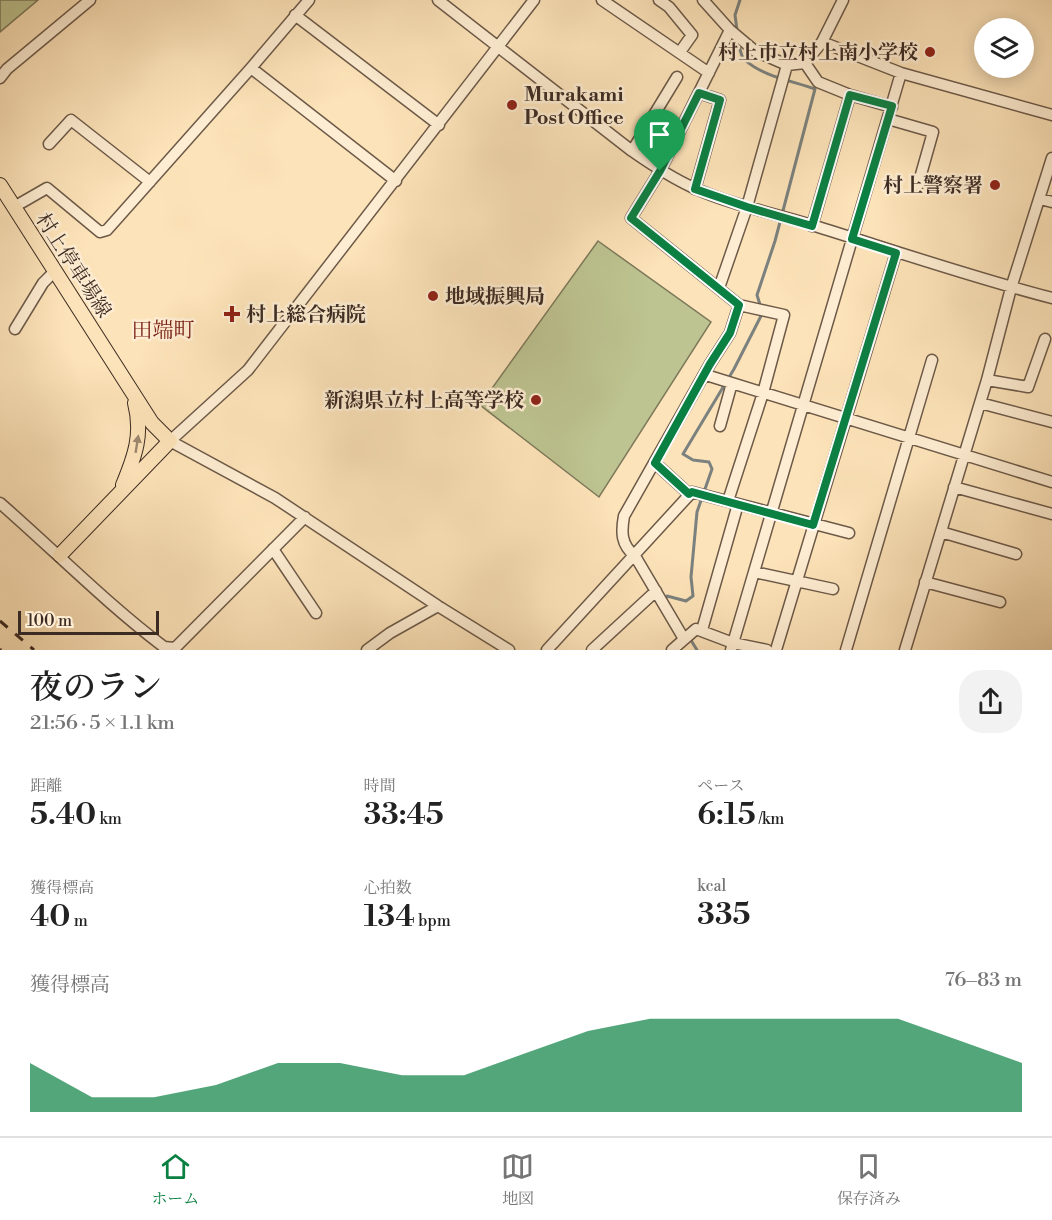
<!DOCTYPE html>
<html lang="ja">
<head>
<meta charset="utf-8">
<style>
	:root { --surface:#fff; --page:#f2f2f2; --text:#222; --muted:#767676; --line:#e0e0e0; --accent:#0b8043 }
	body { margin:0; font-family:"Libre Bodoni","Noto Serif JP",serif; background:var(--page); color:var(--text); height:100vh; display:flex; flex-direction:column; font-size:22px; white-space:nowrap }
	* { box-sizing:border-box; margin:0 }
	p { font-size:20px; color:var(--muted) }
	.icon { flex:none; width:33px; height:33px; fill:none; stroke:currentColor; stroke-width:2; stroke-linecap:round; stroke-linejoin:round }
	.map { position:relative; height:650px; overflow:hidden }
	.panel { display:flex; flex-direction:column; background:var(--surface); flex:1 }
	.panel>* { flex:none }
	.controls { position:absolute; left:974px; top:18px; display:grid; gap:12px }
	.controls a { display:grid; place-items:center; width:60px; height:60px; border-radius:50%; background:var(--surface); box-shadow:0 3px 15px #0003; font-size:30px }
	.scale { position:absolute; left:18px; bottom:15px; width:141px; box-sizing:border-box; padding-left:6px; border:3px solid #3c2b23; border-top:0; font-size:16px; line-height:21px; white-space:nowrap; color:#3c2b23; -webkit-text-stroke:4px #feedd2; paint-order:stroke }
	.pin { position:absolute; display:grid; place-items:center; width:51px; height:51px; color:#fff; margin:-62px -26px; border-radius:50% 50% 50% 0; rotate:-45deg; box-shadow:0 0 6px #0007 }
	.pin .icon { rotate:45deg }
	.round { display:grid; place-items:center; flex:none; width:63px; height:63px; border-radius:24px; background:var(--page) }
	.summary { display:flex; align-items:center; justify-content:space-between; height:102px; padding:0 30px }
	h1 { font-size:33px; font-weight:600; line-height:45px }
	.metrics { display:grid; grid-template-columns:repeat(3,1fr); gap:9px; height:102px; padding:6px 30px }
	.metrics div { display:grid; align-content:center }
	.metrics b { font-size:30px; font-weight:600 }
	.metrics small { font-size:16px; font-weight:400 }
	.metrics p { font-size:16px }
	.chart { height:168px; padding:12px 30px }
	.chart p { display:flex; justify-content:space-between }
	.chart svg { width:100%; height:108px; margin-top:6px; fill:var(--accent); opacity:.7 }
	.tab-bar { display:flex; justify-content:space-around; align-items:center; height:84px; border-top:2px solid var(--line); background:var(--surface); font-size:16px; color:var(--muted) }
	.tab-bar a { display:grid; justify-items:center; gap:3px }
	.tab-bar .active { color:var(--accent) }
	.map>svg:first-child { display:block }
	.green { fill:#bdc491; stroke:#7c785a; stroke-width:1.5 }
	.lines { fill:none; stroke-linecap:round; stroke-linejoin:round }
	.stream { stroke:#7b817e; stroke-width:3 }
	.minor-casing { stroke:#6c5948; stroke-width:13 }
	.major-casing { stroke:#3c2b23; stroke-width:16 }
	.minor { stroke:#feedd2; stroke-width:10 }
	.major { stroke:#fde3b9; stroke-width:14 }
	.rail { stroke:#3c2b23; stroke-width:3; stroke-dasharray:10 10; stroke-linecap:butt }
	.oneway { fill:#9c876e }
	.route-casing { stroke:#fff; stroke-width:12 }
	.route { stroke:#0b8043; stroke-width:8 }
	.poi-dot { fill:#8f2418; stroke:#feedd2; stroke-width:2 }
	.labels { text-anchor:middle; stroke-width:5; stroke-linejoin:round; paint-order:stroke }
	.poi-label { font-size:20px; font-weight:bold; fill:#3c2b23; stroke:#feedd2; text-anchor:end }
	.street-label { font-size:20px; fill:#3c2b23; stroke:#feedd2 }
	.neighbourhood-label { font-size:21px; fill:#7a1f14; stroke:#feedd2 }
</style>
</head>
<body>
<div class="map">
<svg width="1052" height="650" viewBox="0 0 1052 650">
	<rect width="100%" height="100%" fill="#fde3b9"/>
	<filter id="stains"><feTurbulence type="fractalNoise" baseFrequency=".00333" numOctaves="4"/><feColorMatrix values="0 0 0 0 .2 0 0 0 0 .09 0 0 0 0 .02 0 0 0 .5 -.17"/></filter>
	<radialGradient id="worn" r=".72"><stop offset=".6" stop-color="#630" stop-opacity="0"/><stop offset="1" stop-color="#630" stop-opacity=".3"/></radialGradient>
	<path class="green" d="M0 0H38L0 32Z
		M598 241 711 322 599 497 480 405Z"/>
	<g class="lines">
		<path class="stream" d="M737 30 735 15 740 0
			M739 43C740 49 740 55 745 60 762 76 793 81 815 89L775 241 757 295 761 308
			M665 599 667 596 686 601 693 596 691 577 697 512 712 469 709 462 693 460 683 454 734 369 762 314
			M689 637 697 650"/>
		<defs>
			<path id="minor" d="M438 0 632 151C652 165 672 178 694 188 732 205 773 213 812 225 892 250 971 277 1052 298
				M602 0 709 73
				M659 0 669 7 692 35 680 52
				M703 0 730 30 755 51 787 65 805 63 822 42 843 0
				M295 15 439 125
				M822 42 901 73 1052 115
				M805 63 818 82 850 95 892 107
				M251 68 396 181
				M0 78 7 69 90 0
				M888 119 933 132 918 185
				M49 144 71 120 150 182
				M632 151 677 77
				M695 189 720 100 699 93
				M1040 199 1052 202
				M14 207 47 188 100 232 107 230 251 68 309 0
				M812 226 850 95
				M719 288 747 207 787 65
				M15 329 43 283 55 271
				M706 375 1052 482
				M987 380 1028 387 1045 339
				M980 403 1052 422
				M720 426 732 383
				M655 463 689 494
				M954 487 1052 514
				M728 501 763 393 784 315 739 305
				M0 503C55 551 106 603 164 647L175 648 305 517
				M941 532 1016 554
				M273 549 316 613
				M754 572 833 589
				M925 582 1000 602
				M702 630 738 504
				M684 639 635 556C621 545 621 532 624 516L710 364 730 333 739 305 631 218 660 171 730 30
				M367 650 390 633 438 606
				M509 650 438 606 275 498 170 441 248 370 534 0
				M547 650 692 492 849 533
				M592 650 656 591
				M672 650 696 629 733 643 767 650
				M731 650 901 73
				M776 650 896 253
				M846 650 932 360
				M905 650 987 380 1011 288 1052 158"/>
			<path id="major" d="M0 185 152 423 170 441 60 555
				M123 485C135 456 143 434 135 403"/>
		</defs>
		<use href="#minor" class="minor-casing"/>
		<use href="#major" class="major-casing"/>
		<use href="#minor" class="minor"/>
		<use href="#major" class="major"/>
		<path class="rail" d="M0 621 34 650
			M0 649 1 650"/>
	</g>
	<defs><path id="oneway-solid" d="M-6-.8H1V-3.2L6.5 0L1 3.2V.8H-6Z" transform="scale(1.5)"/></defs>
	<use class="oneway" href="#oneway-solid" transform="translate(137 444) rotate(-81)"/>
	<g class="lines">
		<defs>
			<path id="route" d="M699 93 720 100 695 189 747 207 812 226 850 95 892 106 852 239 896 253 813 525 692 492 689 494 655 463 710 364 730 333 739 305 631 218 660 171Z"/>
		</defs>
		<use href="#route" class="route-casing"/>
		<use href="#route" class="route"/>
	</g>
	<g class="poi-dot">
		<circle cx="930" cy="52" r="6"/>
		<circle cx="512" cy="105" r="6"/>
		<circle cx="995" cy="185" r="6"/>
		<circle cx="433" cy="296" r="6"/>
		<path d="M229 305h6v6h6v6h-6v6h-6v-6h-6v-6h6z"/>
		<circle cx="536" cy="400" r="6"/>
	</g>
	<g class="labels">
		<g class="poi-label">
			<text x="918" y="59">村上市立村上南小学校</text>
			<text x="524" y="101" text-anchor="start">Murakami<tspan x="524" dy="23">Post Office</tspan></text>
			<text x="983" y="192">村上警察署</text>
			<text x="445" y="303" text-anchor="start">地域振興局</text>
			<text x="246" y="321" text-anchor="start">村上総合病院</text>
			<text x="524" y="407">新潟県立村上高等学校</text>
		</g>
		<g class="street-label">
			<text transform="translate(74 265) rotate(57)" y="7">村上停車場線</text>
		</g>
		<g class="neighbourhood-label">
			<text x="163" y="337">田端町</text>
		</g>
	</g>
	<rect width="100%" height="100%" filter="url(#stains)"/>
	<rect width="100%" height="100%" fill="url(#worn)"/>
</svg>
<div class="controls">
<a><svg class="icon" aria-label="layers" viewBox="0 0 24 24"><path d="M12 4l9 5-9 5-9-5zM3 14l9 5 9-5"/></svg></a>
</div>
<div class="scale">100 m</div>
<div class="pin" style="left:660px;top:171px;background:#1e9e55"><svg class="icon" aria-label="arrive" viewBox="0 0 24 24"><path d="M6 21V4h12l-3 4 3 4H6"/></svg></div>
</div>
<section class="panel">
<div class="summary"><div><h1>夜のラン</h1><p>21:56 · 5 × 1.1 km</p></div><a class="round"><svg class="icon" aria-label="share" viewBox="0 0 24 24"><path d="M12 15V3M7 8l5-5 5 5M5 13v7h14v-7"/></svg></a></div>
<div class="metrics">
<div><p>距離</p><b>5.40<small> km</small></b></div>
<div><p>時間</p><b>33:45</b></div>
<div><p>ペース</p><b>6:15<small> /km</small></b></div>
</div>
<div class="metrics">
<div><p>獲得標高</p><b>40<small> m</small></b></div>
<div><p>心拍数</p><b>134<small> bpm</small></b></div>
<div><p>kcal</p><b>335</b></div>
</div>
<div class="chart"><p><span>獲得標高</span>76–83 m</p>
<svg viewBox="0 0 160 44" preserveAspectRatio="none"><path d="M0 44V24L10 38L20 38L30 33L40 24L50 24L60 29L70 29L80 20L90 11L100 6L110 6L120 6L130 6L140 6L150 15L160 24V44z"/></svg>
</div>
</section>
<nav class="tab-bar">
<a class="active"><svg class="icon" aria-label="home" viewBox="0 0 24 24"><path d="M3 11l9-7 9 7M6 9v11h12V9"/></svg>ホーム</a>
<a><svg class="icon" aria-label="map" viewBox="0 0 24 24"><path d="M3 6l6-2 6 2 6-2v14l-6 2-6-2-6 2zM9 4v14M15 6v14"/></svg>地図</a>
<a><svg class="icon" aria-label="saved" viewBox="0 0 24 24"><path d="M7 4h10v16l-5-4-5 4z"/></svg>保存済み</a>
</nav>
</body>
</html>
